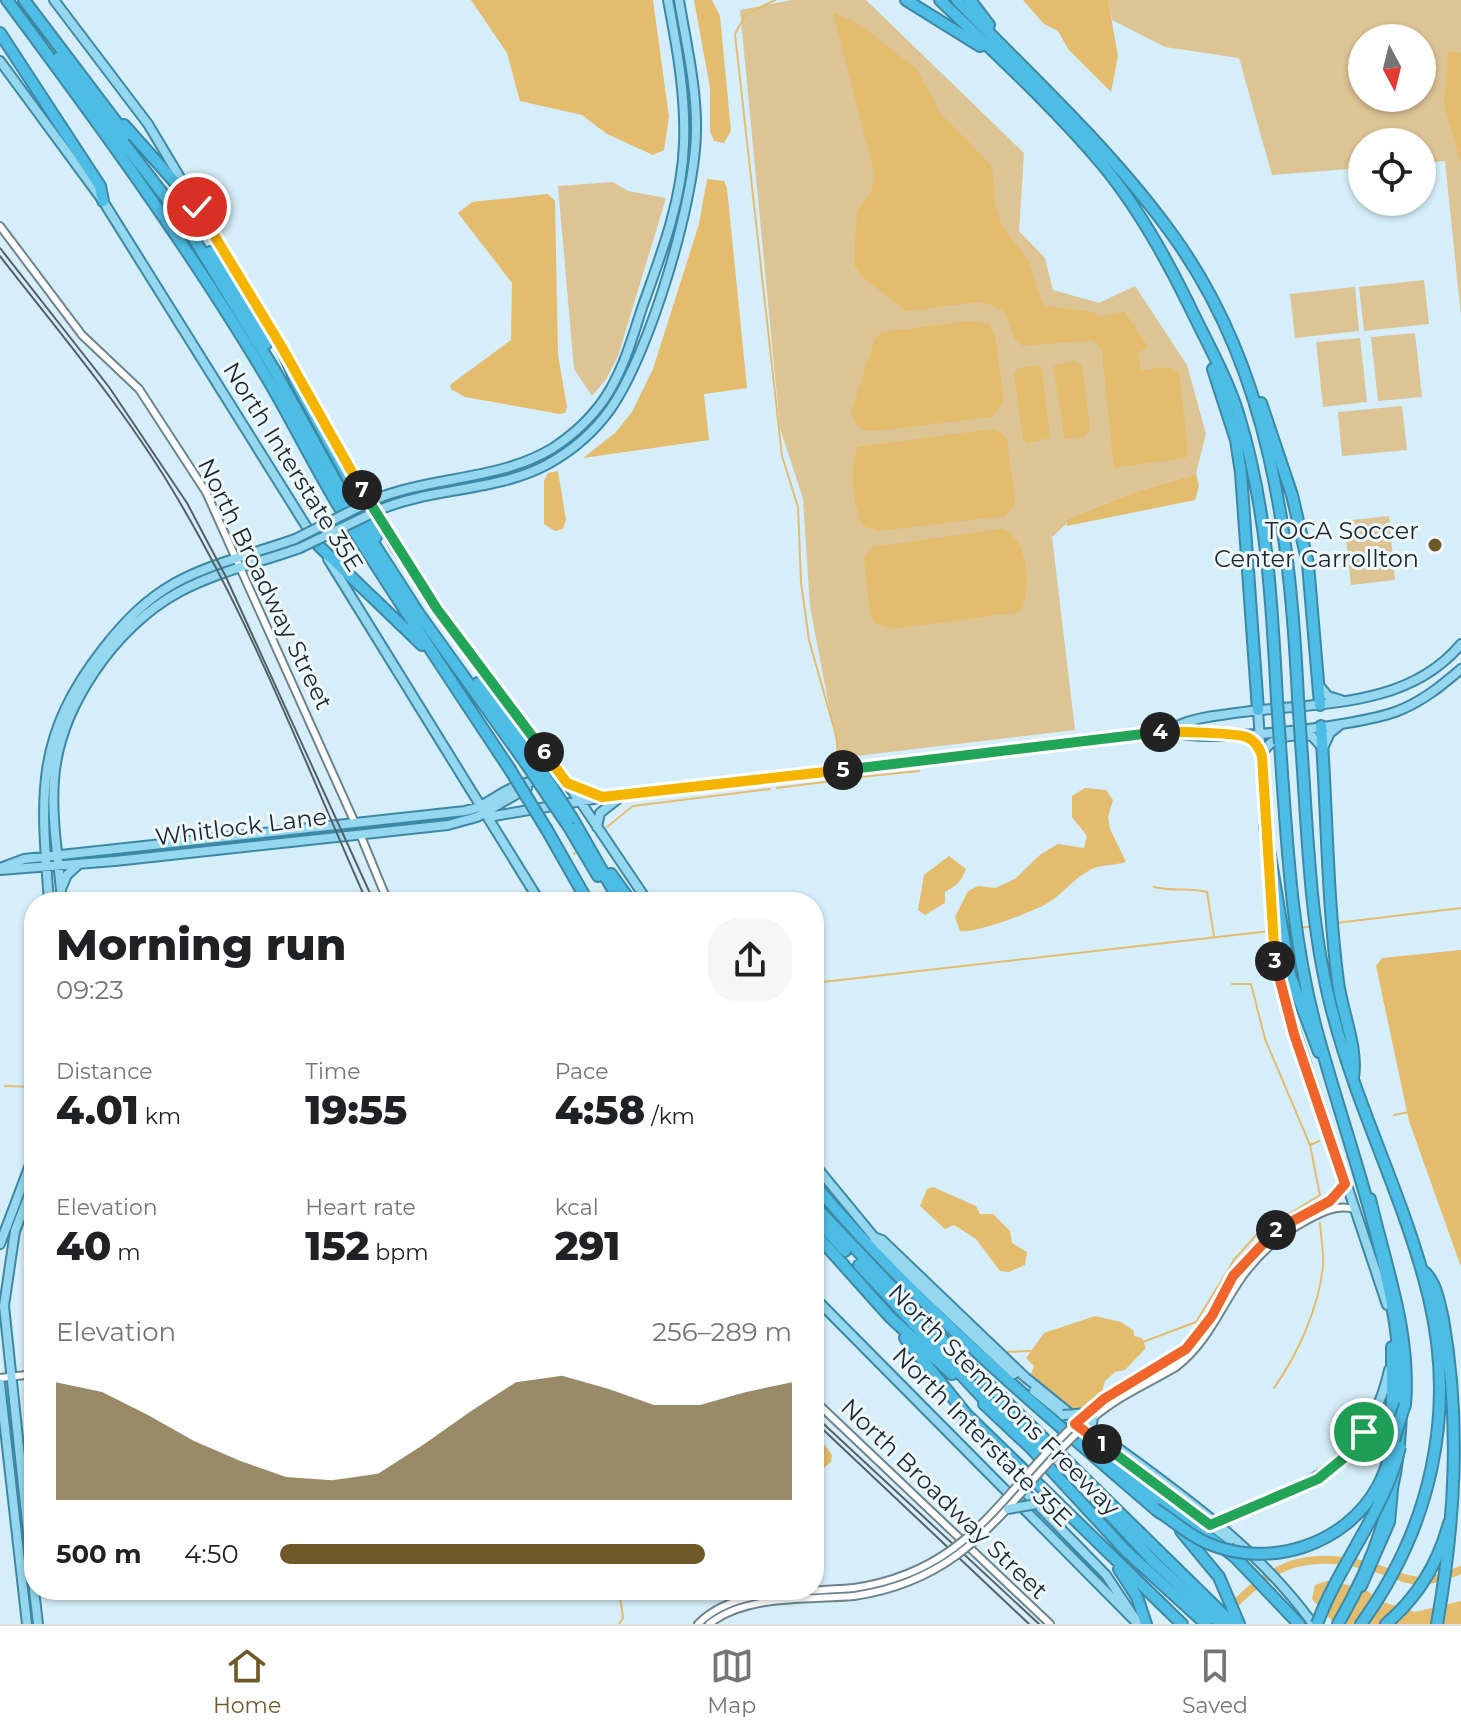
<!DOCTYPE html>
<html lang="en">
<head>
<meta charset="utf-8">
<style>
	:root { --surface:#fff; --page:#f6f6f6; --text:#202124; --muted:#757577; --line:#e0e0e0; --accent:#6f5929 }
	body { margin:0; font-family:Montserrat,sans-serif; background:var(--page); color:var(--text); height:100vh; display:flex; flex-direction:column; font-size:30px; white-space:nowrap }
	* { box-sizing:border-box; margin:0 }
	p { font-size:26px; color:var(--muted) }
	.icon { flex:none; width:44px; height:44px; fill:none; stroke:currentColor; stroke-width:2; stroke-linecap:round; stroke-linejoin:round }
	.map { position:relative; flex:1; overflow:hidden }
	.panel { position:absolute; left:24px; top:892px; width:800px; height:708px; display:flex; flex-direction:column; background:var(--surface); border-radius:32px; box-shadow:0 2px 6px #0004 }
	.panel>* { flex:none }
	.needle { width:52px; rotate:173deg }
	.buttons { position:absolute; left:1348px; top:24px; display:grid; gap:16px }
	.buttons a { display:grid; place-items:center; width:88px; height:88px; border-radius:50%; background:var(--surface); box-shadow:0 2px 6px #0004; font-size:40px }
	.pin { position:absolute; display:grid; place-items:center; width:68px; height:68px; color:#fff; margin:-34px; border:4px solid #fff; border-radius:50%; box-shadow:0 2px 8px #0007 }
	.km { position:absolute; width:40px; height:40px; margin:-20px; border-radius:50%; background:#222; color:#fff; font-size:22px; line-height:40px; text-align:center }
	.round { display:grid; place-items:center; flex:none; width:84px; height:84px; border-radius:32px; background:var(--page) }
	.overview { display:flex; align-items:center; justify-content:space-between; height:136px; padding:0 32px }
	h1 { font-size:44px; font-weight:800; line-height:60px }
	.stats { display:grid; grid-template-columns:repeat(3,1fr); gap:12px; height:136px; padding:8px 32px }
	.stats div { display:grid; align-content:center }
	.stats b { font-size:40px; font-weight:800 }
	.stats small { font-size:22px; font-weight:400 }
	.stats p { font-size:22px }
	.chart { height:224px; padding:16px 32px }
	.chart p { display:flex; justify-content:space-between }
	.chart svg { width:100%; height:144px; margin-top:8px; fill:var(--accent); opacity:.7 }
	ul { padding:0 32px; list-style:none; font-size:26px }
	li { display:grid; grid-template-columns:128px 96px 1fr; align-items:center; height:60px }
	li i { height:20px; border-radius:10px; background:var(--accent) }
	.menu { display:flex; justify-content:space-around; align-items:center; height:112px; border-top:2px solid var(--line); background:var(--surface); font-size:22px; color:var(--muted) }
	.menu a { display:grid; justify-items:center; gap:4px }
	.menu .selected { color:var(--accent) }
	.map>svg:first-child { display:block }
	.green { fill:#dcc495; fill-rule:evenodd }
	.water { fill:#e3bc6e }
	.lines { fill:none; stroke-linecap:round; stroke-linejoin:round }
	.stream { stroke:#e3bc6e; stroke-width:2 }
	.river { stroke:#e3bc6e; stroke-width:8 }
	.minor-casing { stroke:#6e848d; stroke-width:10 }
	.major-casing { stroke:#3d88a4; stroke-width:12 }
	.highway-casing { stroke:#3d88a4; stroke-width:14 }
	.minor { stroke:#fff; stroke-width:6 }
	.major { stroke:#95d7ef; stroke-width:8 }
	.highway { stroke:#4ebde5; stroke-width:10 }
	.tram { stroke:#546167; stroke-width:2 }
	.rail { stroke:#546167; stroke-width:2 }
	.minor-bridge-casing { stroke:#6e848d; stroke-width:10; stroke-linecap:butt }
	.major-bridge-casing { stroke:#3d88a4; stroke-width:12; stroke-linecap:butt }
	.highway-bridge-casing { stroke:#3d88a4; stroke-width:14; stroke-linecap:butt }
	.minor-bridge { stroke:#fff; stroke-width:6 }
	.major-bridge { stroke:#95d7ef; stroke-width:8 }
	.highway-bridge { stroke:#4ebde5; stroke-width:10 }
	.split-1-casing { stroke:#fff; stroke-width:16 }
	.split-2-casing { stroke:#fff; stroke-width:16 }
	.split-3-casing { stroke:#fff; stroke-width:16 }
	.split-4-casing { stroke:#fff; stroke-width:16 }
	.split-5-casing { stroke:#fff; stroke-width:16 }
	.split-6-casing { stroke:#fff; stroke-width:16 }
	.split-7-casing { stroke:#fff; stroke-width:16 }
	.split-8-casing { stroke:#fff; stroke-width:16 }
	.split-1 { stroke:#22a559; stroke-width:10 }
	.split-2 { stroke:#f0652b; stroke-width:10 }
	.split-3 { stroke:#f0652b; stroke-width:10 }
	.split-4 { stroke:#f5b400; stroke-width:10 }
	.split-5 { stroke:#22a559; stroke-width:10 }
	.split-6 { stroke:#f5b400; stroke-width:10 }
	.split-7 { stroke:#22a559; stroke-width:10 }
	.split-8 { stroke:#f5b400; stroke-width:10 }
	.poi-dot { fill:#6f5929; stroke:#eff9fd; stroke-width:3 }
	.labels { text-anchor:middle; stroke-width:6; stroke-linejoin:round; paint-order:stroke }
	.street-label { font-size:24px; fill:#1e272b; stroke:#eff9fd }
	.poi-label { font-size:24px; fill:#1e272b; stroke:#eff9fd; text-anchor:end }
</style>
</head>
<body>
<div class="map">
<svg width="1461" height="1624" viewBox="0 0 1461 1624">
	<rect width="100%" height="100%" fill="#d6eef9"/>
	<path class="green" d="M792 0H866L1024 153 1019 231 1045 258 1053 290 1099 303 1135 286 1187 365 1206 434 1196 474 1138 491 1075 516 1052 537 1075 730 839 758 810 607 803 499 780 428 740 10Z
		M1108 0H1461V316L1445 161 1422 163V142H1362V168L1272 175 1239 58 1165 47 1112 20ZM1362 38H1422V98H1362Z
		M613 182 628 191 666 198 618 356 607 378 592 396 574 369 558 186Z
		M1424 280 1429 324 1364 331 1359 287Z
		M1355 287 1359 331 1295 338 1290 294Z
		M1415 333 1422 397 1378 401 1371 337Z
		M1360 338 1367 402 1323 407 1316 342Z
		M1402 406 1407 450 1342 456 1338 412Z
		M1389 516 1395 580 1351 585 1344 521Z"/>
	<path class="water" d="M471 0H653L669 117 664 150 653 155 607 134 582 115 520 101 507 53Z
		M694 0H712L720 16 731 131 724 143 714 141 710 131V88Z
		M1023 0H1108L1118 56 1111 92 1068 49 1058 31 1044 24Z
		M833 13 859 24 916 68 940 113 989 163C998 179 991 195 997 212 1005 237 1016 240 1027 259 1035 273 1036 291 1045 306L1093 312 1100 317 1125 312 1148 347 1138 354 1141 370 1170 367 1179 372 1188 451 1185 458 1114 468 1102 350 1093 340 1022 346C1002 329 1021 309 979 302L907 311 862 277 854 264 857 211 871 193 875 176Z
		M1448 51 1461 53V163L1444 105Z
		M707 179 724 181 727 188 747 388 704 394 709 440 583 458 615 433 632 412 653 369 699 224Z
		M548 194 555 201 558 355 567 407 565 413 560 414 465 397 451 389 450 385 511 340 512 283 458 213 472 202Z
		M971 321 989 324 995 337 1004 401 992 417 876 431C861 430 854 427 851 412L875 339 882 332Z
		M1073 361 1082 366 1090 429 1085 437 1065 439 1053 366Z
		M1038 365 1042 370 1050 438 1027 443 1023 439 1014 373 1017 369Z
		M991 429 1002 433 1007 439 1015 504 1005 516 879 531 863 526C853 505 848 467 858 447Z
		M558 471 566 520 563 529 555 531 544 524V481L548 473Z
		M1196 474 1199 486 1195 500 1067 526 1066 521 1075 516 1138 491Z
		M1001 529C1028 534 1033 593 1020 612L892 629 875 623 870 615 864 558 873 547Z
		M1085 788 1106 790 1113 800 1108 817 1110 829 1126 862C1114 866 1100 864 1090 870 1073 879 1062 895 1046 904 1032 912 975 934 960 931L955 917 968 891 978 886 995 888 1015 879 1041 854 1058 844 1084 848 1087 836 1072 817V796Z
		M949 856 966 869C961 882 957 885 945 892V903L925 915 918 910 924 875Z
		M1461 950V1267L1409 1121 1376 966 1382 958Z
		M933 1187 976 1206 980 1214H993L1010 1231 1012 1243 1027 1252 1025 1265 1009 1272 1000 1271 976 1239 954 1225 945 1229 920 1206 927 1189Z
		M1095 1316 1121 1322 1134 1331V1336L1142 1338 1146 1348 1125 1370 1115 1372 1105 1381 1099 1403 1081 1417 1031 1374 1034 1366 1026 1358 1044 1333Z
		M814 1439 825 1445 832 1455 831 1462 814 1476Z
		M1327 1581 1363 1588 1383 1602 1415 1612 1461 1601V1624H1335L1312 1599 1315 1585Z"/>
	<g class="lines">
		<path class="stream" d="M775 0 746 14 735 34 782 456 798 507 801 582 809 640 837 739 838 765
			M840 779 919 771
			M777 788 840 780
			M607 827 633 806 770 789
			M574 854 577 851
			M1154 887C1172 892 1189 887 1207 892L1214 936
			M1336 923 1461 908
			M1300 928 1314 926
			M814 983 1270 931
			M1232 984H1251L1265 1039 1310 1145
			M5 1086 34 1087
			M1394 1115 1409 1112
			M1143 1342 1196 1322 1234 1260 1257 1234 1320 1195 1310 1145 1319 1141
			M1004 1352 1030 1351
			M1274 1388C1298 1354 1318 1309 1323 1267 1324 1253 1321 1237 1320 1223
			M619 1624 623 1618 620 1596 622 1590"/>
		<path class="river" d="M1230 1609C1268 1569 1299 1552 1355 1563 1405 1572 1407 1594 1461 1570"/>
		<defs>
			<path id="minor" d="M0 226 82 335 139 389 206 492 355 823
				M360 834 388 902
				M1172 1361C1210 1329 1222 1282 1256 1247 1280 1224 1334 1204 1345 1184
				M1176 1367C1208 1342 1219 1310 1242 1277 1259 1253 1281 1234 1307 1220 1322 1212 1337 1204 1354 1209
				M0 1378 34 1374
				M814 1400 1050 1624
				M698 1624C735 1586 804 1593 854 1588
				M709 1624C747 1594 808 1600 854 1596"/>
			<path id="major" d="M54 0 148 124 282 348
				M0 61 103 201 318 545
				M295 370 395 547 505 703 580 801 648 902
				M373 500C431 476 499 481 553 448 573 435 592 417 605 398 623 371 632 339 642 308 661 255 682 201 684 144 686 96 677 47 668 0
				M379 510C433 487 497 492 548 464 573 450 595 431 611 408 650 352 695 201 696 132 697 88 686 43 679 0
				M328 559 540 902
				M1318 684 1328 696 1341 700
				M1258 710 1266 832
				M1169 731C1182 721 1205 717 1221 715 1301 701 1403 714 1461 644
				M1323 748 1330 733 1340 725
				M1262 755C1270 735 1293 734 1312 736L1322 747
				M487 811 494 816 605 797 1169 731C1206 745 1356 726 1395 712 1420 703 1440 687 1461 669
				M597 827 600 813 619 798
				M1267 862 1277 976 1387 1305
				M0 868 24 859 465 811C481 808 490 800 504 792 539 772 564 782 599 796
				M0 870 115 861 448 825 477 817 527 788
				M61 889 67 875 78 865
				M49 902C41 795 34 738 103 649 124 622 145 600 175 583 211 563 256 553 295 539
				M62 902C59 861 51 821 54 780 59 707 116 626 179 592 216 572 261 562 300 548
				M814 1164 874 1237 882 1240 1025 1377 1073 1416
				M34 1182 15 1231 4 1306 34 1589
				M874 1237 876 1244 1014 1374
				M0 1244 34 1154
				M814 1297 1138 1624
				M0 1384 27 1624
				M1034 1391 1067 1418
				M1088 1426C1169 1486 1253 1541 1313 1624
				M1093 1438 1230 1540
				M1019 1486 1106 1575 1136 1620
				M1210 1525C1226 1514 1249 1508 1267 1501 1333 1475 1373 1442 1389 1370
				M34 1590 38 1624"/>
			<path id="highway" d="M7 0C97 121 187 244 264 373 290 416 312 462 338 505 393 594 451 681 509 768
				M24 0 126 135
				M906 0 980 46
				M940 0C995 53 1053 106 1102 164 1137 206 1164 254 1188 303 1205 339 1226 375 1238 413 1267 507 1272 603 1277 700
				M957 0C1031 77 1112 150 1174 237 1271 372 1290 536 1298 698
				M970 0 989 25
				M0 33 100 186 103 201
				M58 58 180 216 275 371 347 502 419 614 525 762
				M124 125 197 207
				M210 252 266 344
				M280 344 296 382 371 520 376 537
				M1213 369 1236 440 1241 473 1258 710
				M1261 403 1292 495 1308 564 1320 705
				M319 546 422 645
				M478 683 534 759
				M1321 726C1327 811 1327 897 1338 982 1342 1013 1358 1047 1353 1078
				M1301 742C1308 834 1309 928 1334 1018 1359 1113 1406 1202 1429 1298 1457 1414 1430 1529 1361 1624
				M1280 744C1287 842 1291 937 1317 1032 1377 1248 1461 1414 1338 1624
				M572 818 620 902
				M1265 826 1290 975 1319 1052
				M569 827 598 876
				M547 830 588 902
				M611 874 631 902
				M814 1184C917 1306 1039 1409 1160 1513
				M1370 1199C1386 1268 1411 1333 1405 1405
				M814 1205 929 1326 1233 1624
				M814 1216 845 1251
				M814 1232 890 1317 952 1374
				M859 1265 982 1397 1006 1412 1052 1456
				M1422 1270C1436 1280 1439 1303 1443 1319 1461 1422 1455 1522 1437 1624
				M905 1338 966 1414 1182 1624
				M984 1404 1031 1448 1126 1551 1206 1624
				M1071 1431 1235 1557 1299 1624
				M1392 1445V1347
				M1097 1501 1153 1561 1220 1624
				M1181 1531 1219 1577 1239 1624
				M1119 1569 1137 1597 1146 1624
				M1361 1586 1389 1522 1394 1468
				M1386 1624C1418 1597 1438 1564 1449 1523"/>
		</defs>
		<use href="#minor" class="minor-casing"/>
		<use href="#major" class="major-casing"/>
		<use href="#highway" class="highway-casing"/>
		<use href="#minor" class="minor"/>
		<use href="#major" class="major"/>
		<use href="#highway" class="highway"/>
		<path class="tram" d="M0 256C62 336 128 413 179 501 254 628 307 768 367 902
			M814 1421 1029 1624"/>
		<path class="rail" d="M0 248 109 387 187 503 225 575 374 902
			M814 1415 1039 1624"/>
		<defs>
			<path id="minor-bridge" d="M854 1588C969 1571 998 1496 1075 1424 1105 1397 1138 1381 1172 1361
				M854 1596C978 1578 1009 1492 1093 1418 1118 1396 1148 1384 1176 1367"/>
			<path id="major-bridge" d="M295 539 373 500
				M300 548 379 510
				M1063 1415 1088 1413
				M1093 1418 1090 1433 1098 1441
				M1008 1509 1036 1504"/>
			<path id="highway-bridge" d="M1298 698 1301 742
				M1277 700 1280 744
				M534 759 572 818
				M525 762 569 827
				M509 768 547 830
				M1155 1509C1173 1520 1188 1535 1207 1543 1269 1570 1346 1545 1378 1486 1392 1461 1394 1432 1405 1405
				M1317 1624C1340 1562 1385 1511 1400 1447"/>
		</defs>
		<use href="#minor-bridge" class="minor-bridge-casing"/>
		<use href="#major-bridge" class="major-bridge-casing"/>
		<use href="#highway-bridge" class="highway-bridge-casing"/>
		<use href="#minor-bridge" class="minor-bridge"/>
		<use href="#major-bridge" class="major-bridge"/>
		<use href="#highway-bridge" class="highway-bridge"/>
	</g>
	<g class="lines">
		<defs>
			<path id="split-1" d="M1102 1444 1210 1525 1318 1479 1345 1457 1364 1432"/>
			<path id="split-2" d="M1102 1444 1075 1424 1104 1399 1186 1349 1212 1316 1233 1276 1276 1230"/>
			<path id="split-3" d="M1275 961 1294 1034 1345 1184 1330 1201 1276 1230"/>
			<path id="split-4" d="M1160 732C1170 731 1236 733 1246 737 1255 740 1259 747 1262 756L1275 961"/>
			<path id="split-5" d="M843 770 1160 732"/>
			<path id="split-6" d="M544 752 567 783 602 797 843 770"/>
			<path id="split-7" d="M362 490 437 609 544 752"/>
			<path id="split-8" d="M197 207 280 344 362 490"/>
		</defs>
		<use href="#split-1" class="split-1-casing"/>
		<use href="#split-2" class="split-2-casing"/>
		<use href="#split-3" class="split-3-casing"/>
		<use href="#split-4" class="split-4-casing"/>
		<use href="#split-5" class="split-5-casing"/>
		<use href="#split-6" class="split-6-casing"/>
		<use href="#split-7" class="split-7-casing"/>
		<use href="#split-8" class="split-8-casing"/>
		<use href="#split-1" class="split-1"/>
		<use href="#split-2" class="split-2"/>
		<use href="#split-3" class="split-3"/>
		<use href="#split-4" class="split-4"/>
		<use href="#split-5" class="split-5"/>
		<use href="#split-6" class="split-6"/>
		<use href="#split-7" class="split-7"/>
		<use href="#split-8" class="split-8"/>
	</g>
	<circle class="poi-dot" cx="1435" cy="545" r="8"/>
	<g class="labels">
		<g class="street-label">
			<text transform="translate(293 467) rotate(58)" y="8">North Interstate 35E</text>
			<text transform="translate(265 584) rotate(64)" y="8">North Broadway Street</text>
			<text transform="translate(241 827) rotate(-7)" y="8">Whitlock Lane</text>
			<text transform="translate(1004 1400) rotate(45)" y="8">North Stemmons Freeway</text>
			<text transform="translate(982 1437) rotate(45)" y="8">North Interstate 35E</text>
			<text transform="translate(944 1499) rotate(44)" y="8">North Broadway Street</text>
		</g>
		<g class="poi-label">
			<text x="1419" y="539">TOCA Soccer<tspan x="1419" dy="28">Center Carrollton</tspan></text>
		</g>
	</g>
</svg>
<div class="buttons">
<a><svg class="needle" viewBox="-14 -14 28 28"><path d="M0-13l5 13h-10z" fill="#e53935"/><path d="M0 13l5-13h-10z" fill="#757577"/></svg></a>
<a><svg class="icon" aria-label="locate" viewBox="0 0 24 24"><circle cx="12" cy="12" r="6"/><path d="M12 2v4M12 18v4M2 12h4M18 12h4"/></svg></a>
</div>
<div class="pin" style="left:1364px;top:1432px;background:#1e9e55"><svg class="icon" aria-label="arrive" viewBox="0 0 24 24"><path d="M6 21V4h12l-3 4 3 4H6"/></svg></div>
<div class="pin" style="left:197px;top:207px;background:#d93025"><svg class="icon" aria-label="check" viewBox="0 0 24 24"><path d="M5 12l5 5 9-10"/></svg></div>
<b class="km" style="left:1102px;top:1444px">1</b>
<b class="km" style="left:1276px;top:1230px">2</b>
<b class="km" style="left:1275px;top:961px">3</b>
<b class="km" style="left:1160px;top:732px">4</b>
<b class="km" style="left:843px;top:770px">5</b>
<b class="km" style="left:544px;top:752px">6</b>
<b class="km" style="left:362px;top:490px">7</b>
<section class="panel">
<div class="overview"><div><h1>Morning run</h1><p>09:23</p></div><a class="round"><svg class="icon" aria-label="share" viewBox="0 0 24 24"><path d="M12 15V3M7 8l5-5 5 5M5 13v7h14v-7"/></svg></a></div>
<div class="stats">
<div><p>Distance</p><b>4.01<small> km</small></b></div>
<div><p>Time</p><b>19:55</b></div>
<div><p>Pace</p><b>4:58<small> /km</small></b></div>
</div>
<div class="stats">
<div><p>Elevation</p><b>40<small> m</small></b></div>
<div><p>Heart rate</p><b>152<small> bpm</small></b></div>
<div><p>kcal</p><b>291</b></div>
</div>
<div class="chart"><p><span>Elevation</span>256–289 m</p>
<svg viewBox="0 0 160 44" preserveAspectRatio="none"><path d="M0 44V8L10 11L20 18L30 26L40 32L50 37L60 38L70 36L80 27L90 17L100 8L110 6L120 10L130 15L140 15L150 11L160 8V44z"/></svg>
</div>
<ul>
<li><b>500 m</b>4:50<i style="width:83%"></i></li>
</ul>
</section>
</div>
<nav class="menu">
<a class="selected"><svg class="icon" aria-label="home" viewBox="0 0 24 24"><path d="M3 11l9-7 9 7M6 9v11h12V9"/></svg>Home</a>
<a><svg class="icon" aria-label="map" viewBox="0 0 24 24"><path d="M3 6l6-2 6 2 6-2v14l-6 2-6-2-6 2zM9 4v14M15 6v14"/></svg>Map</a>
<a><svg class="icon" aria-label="saved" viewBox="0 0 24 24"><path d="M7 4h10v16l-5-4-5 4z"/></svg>Saved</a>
</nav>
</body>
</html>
